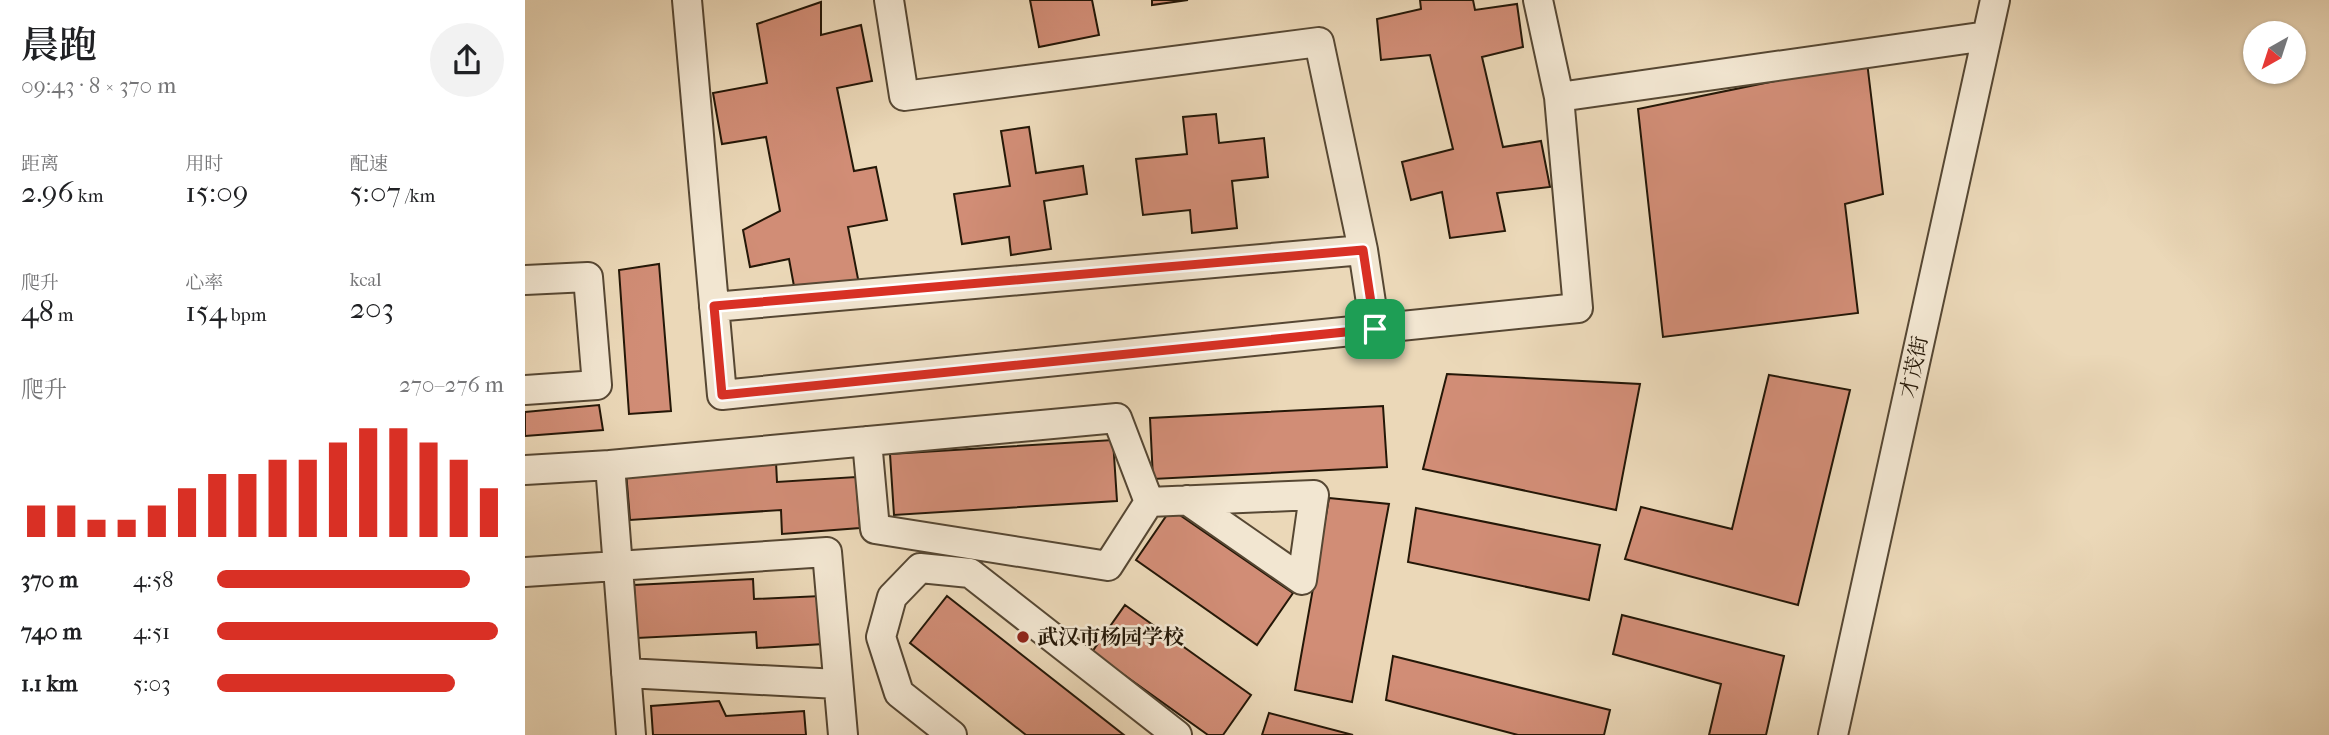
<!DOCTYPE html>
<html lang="zh">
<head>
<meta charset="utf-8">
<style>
	:root { --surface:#fff; --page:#f2f2f2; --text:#202124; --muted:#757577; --accent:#d93025 }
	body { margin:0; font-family:"IM FELL French Canon","Noto Serif SC",serif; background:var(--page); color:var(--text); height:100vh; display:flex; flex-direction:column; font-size:26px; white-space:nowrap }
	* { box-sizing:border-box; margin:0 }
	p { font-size:23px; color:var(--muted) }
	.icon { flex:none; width:38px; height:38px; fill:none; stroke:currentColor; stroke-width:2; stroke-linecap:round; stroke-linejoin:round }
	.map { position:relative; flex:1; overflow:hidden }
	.panel { display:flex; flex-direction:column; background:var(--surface); width:525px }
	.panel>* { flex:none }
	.needle { width:46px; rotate:219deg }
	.controls { position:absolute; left:1718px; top:21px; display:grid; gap:14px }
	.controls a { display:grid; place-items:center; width:63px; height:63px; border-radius:50%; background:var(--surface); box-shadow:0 2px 5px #0004; font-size:35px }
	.pin { position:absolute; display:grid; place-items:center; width:60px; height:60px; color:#fff; margin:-30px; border-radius:14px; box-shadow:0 4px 10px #0006 }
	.round { display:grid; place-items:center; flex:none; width:74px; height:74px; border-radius:37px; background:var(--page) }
	.head { display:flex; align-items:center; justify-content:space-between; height:119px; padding:0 21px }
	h1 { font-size:38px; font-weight:600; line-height:52px }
	.metrics { display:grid; grid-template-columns:repeat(3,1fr); gap:10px; height:119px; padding:7px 21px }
	.metrics div { display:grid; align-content:center }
	.metrics b { font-size:30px; font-weight:600 }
	.metrics small { font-size:19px; font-weight:400 }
	.metrics p { font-size:19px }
	.chart { height:196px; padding:14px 21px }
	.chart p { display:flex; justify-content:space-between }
	.chart svg { width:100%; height:126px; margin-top:7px; stroke:var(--accent); stroke-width:6 }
	ul { padding:0 21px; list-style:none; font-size:23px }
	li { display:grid; grid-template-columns:112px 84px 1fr; align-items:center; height:52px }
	li i { height:18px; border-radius:9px; background:var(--accent) }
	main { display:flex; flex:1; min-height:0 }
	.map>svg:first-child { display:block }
	.building { fill:#d18d76; stroke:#241707; stroke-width:2 }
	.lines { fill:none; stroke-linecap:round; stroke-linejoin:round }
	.minor-casing { stroke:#564733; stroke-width:32 }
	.minor { stroke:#f2e6d1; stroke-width:28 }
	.route-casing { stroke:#fff; stroke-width:14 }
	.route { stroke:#d93025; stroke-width:9 }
	.poi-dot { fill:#8f2418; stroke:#f2e6d1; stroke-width:2.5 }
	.labels { text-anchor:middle; stroke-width:5; stroke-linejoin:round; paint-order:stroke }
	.street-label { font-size:21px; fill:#241707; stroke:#f2e6d1 }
	.poi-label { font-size:21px; font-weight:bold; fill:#241707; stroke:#f2e6d1; text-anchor:start }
</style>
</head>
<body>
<main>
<section class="panel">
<div class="head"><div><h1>晨跑</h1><p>09:43 · 8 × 370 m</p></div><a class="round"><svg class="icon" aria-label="share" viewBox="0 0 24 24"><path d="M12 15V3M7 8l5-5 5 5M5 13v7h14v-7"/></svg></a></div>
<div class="metrics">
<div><p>距离</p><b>2.96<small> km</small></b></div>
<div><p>用时</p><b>15:09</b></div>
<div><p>配速</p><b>5:07<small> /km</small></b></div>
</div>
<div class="metrics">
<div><p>爬升</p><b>48<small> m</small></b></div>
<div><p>心率</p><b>154<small> bpm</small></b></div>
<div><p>kcal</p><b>203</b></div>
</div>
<div class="chart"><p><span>爬升</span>270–276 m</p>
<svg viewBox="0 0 160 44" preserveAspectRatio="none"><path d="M5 44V33M15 44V33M25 44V38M35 44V38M45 44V33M55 44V27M65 44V22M75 44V22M85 44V17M95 44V17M105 44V11M115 44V6M125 44V6M135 44V11M145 44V17M155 44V27"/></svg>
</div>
<ul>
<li><b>370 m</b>4:58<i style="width:88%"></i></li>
<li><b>740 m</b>4:51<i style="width:98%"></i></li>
<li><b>1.1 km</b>5:03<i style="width:83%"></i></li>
</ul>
</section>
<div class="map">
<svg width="1804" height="735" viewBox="0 0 1804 735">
	<rect width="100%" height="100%" fill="#ebd8b8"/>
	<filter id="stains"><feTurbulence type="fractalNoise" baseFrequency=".00286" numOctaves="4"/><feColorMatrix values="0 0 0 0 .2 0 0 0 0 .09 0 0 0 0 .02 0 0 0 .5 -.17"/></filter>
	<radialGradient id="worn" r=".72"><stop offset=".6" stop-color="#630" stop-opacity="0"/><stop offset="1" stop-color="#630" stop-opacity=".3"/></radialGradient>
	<path class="building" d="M505 0H567L574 35 514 47Z
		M627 0H663L627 5Z
		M895 0H948L950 10 992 4 998 47 957 57 978 147 1016 141 1025 187 972 193 980 231 925 238 917 192 886 200 877 162 928 149 905 55 856 60 852 19 896 9Z
		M296 2V35L336 25 347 81 312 88 329 171 351 167 362 220 323 227 334 284 271 297 264 259 225 267 218 230 255 211 241 137 197 144 188 93 242 83 232 24Z
		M1342 62 1358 194 1320 204 1333 313 1138 337 1113 109Z
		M691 114 694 143 739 138 743 177 707 181 712 228 667 233 665 210 618 215 611 159 662 154 658 117Z
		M504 127 511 173 558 166 562 194 519 201 526 249 486 255 484 237 437 244 429 194 485 186 476 131Z
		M134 264 146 411 104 414 94 270Z
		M922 374 1115 384 1091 510 898 469Z
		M1244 375 1325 390 1273 605 1100 559 1116 507 1207 529Z
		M74 405 78 430 0 436V412Z
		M858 406 862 467 628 479 625 418Z
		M588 440 592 501 369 515 365 454Z
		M251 462 252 482 331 477 335 528 257 534 256 510 105 520 101 472Z
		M804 498 864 504 827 702 770 690Z
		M891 508 1075 545 1064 600 883 562Z
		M646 509 768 593 732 645 611 560Z
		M228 579 229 599 296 596 299 644 232 648 231 632 112 638 109 585Z
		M422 596 599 735H501L385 643Z
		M600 605 726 695 698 735H683L567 652Z
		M1097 615 1259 656 1241 735H1184L1196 684 1088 654Z
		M868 656 1085 710 1079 735H993L861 700Z
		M194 701 201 716 279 711 281 735H128L126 706Z
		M744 713 828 735H737Z"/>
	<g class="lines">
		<defs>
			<path id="minor" d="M162 0 197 395 1053 308 1034 97 1462 36
				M364 0 379 96 794 42 838 250
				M1013 0 1034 97
				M0 280 63 277 72 385 0 390
				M189 307 838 250 850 329
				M342 441 350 529 583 566 624 502
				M85 465 592 418 624 502 789 495 777 580 662 500
				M0 470 85 465 106 735
				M0 572 302 552 318 735
				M101 673 313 684
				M427 735 374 693 356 637 367 597 395 568 445 573 652 735
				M1308 735 1470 0"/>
		</defs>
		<use href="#minor" class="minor-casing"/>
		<use href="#minor" class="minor"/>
	</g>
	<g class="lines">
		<defs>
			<path id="route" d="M838 250 850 329 197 395 189 306Z"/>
		</defs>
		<use href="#route" class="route-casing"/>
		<use href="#route" class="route"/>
	</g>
	<circle class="poi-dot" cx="498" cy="637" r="7"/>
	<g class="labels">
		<g class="street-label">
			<text transform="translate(1389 367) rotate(-78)" y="7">才茂街</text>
		</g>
		<g class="poi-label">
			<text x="512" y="644">武汉市杨园学校</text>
		</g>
	</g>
	<rect width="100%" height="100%" filter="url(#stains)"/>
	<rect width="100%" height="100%" fill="url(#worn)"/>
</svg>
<div class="controls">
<a><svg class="needle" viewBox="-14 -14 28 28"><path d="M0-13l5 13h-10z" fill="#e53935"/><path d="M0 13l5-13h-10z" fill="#757577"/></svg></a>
</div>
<div class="pin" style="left:850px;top:329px;background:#1e9e55"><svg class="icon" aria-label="arrive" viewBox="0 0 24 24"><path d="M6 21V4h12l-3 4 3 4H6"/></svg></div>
</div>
</main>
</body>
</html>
